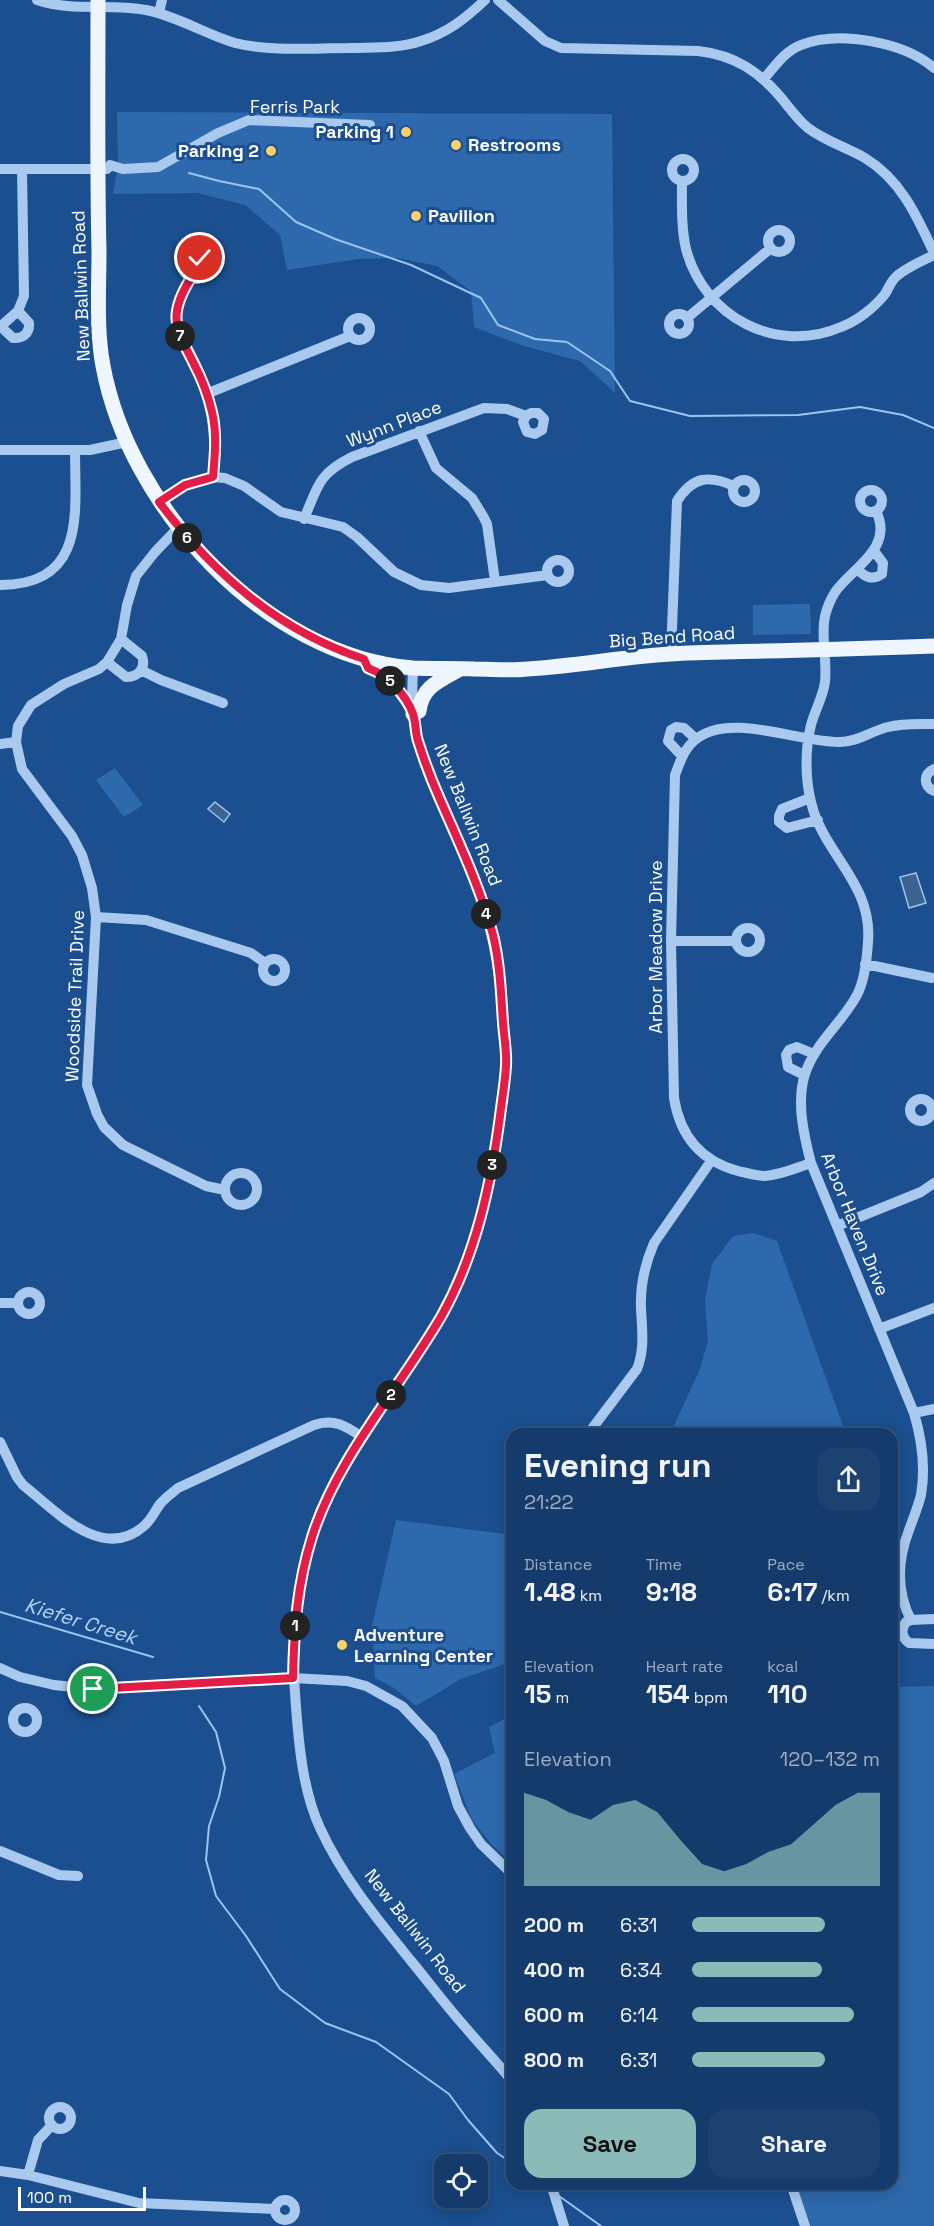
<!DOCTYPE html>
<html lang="en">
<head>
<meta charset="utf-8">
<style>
	:root { --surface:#143b6b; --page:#1d4271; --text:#f1f3f6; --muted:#9dadc1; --line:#33557e; --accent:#8bbbb9 }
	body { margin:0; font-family:"Space Grotesk",sans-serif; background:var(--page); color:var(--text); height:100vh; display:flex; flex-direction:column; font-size:22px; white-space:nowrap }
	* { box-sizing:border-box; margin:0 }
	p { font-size:20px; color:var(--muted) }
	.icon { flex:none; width:33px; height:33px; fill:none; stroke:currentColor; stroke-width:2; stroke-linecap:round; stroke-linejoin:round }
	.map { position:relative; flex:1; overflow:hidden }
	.side { position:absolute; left:506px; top:1428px; width:392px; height:762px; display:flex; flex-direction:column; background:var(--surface); border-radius:18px; box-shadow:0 3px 15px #0003,0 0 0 2px var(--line) }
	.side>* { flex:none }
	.buttons { position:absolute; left:434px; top:2154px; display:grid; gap:12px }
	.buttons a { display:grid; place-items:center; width:54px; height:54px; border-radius:12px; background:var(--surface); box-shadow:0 3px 15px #0003,0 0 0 2px var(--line); font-size:30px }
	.scale { position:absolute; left:18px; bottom:15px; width:128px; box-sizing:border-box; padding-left:6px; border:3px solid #fff; border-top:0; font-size:16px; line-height:21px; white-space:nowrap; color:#fff; -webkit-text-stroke:4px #1b4f8f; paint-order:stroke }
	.pin { position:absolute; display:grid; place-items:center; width:51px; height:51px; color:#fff; margin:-26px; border:3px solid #fff; border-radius:50%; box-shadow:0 2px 6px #0007 }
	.km { position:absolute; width:30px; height:30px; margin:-15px; border-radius:50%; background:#222; color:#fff; font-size:16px; line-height:30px; text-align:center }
	.round { display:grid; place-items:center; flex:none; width:63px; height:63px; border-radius:18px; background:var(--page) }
	.headline { display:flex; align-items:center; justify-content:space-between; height:102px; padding:0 18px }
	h1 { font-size:33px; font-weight:800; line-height:45px }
	.stats { display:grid; grid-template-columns:repeat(3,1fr); gap:9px; height:102px; padding:6px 18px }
	.stats div { display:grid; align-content:center }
	.stats b { font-size:26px; font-weight:800 }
	.stats small { font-size:16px; font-weight:400 }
	.stats p { font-size:16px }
	.chart { height:168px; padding:12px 18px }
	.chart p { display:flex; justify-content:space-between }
	.chart svg { width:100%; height:108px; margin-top:6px; fill:var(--accent); opacity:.7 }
	.action { display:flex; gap:12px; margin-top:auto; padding:12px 18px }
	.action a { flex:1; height:69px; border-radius:18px; background:var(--accent); color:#111; font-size:24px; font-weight:800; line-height:69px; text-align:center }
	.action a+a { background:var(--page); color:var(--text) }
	ul { padding:0 18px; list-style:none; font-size:20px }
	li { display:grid; grid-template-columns:96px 72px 1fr; align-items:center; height:45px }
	li i { height:15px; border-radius:8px; background:var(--accent) }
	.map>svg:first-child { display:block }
	.green { fill:#2e69ad }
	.water { fill:#3c6290; stroke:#9cc4f0; stroke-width:1.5 }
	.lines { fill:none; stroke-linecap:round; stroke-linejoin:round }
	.stream { stroke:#9cc4f0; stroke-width:2 }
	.minor { stroke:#a9c9ee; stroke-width:10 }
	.major { stroke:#f0f6ff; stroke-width:15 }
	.route-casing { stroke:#fff; stroke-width:12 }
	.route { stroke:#e11d48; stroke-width:8 }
	.poi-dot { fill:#ffd166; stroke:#1b4f8f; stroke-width:2 }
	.labels { text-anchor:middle; stroke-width:6; stroke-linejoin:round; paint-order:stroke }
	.street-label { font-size:18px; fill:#fff; stroke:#1b4f8f }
	.poi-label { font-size:18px; font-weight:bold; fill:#fff; stroke:#1b4f8f; text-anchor:start }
	.water-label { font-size:20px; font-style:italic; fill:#b5d3f5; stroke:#1b4f8f }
</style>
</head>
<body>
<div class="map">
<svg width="934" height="2226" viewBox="0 0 934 2226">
	<rect width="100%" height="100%" fill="#1b4f8f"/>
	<path class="green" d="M117 112 612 114 615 393 580 361 524 346 474 327 471 291 437 266 398 258 359 259 287 270 280 235 245 205 198 193 113 194 118 166Z
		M810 604 811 634 753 635V605Z
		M115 768 143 805 124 817 96 780Z
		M754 1233 777 1241 842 1423 843 1434H670L700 1369 708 1340 705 1300 712 1264 733 1236Z
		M396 1520 511 1535V1662L461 1679 416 1706 394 1688 375 1678 372 1626Z
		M934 1686V2226H808L795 2184H891V1687Z
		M511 1716V1862L493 1846 472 1820 454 1774 495 1753 489 1727Z"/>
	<path class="water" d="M215 802 230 814 224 822 208 809Z
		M916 873 926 903 909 908 900 877Z"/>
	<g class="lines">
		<path class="stream" d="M189 173 219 181 259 189 296 222 335 239 411 265 481 298 498 325 535 339 567 342 610 371 630 401 690 416 798 415 860 407 903 415 934 428
			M0 1612 153 1657
			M199 1706 216 1732 225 1768 219 1797 209 1826 206 1860 216 1896 246 1936 280 1989 325 2023 376 2042 449 2094 468 2120 497 2153 512 2163
			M559 2196 601 2226"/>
		<path class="minor" d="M37 0C72 12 110 3 146 10 177 16 205 34 235 43 271 52 312 48 349 48 372 47 398 49 421 41 447 33 465 19 485 0
			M498 0 545 41 561 48 698 51C735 55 760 72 783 100 791 110 798 120 808 128 825 141 846 147 865 158 901 180 917 216 934 253
			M159 13 162 0
			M764 79C775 66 785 51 801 45 839 30 904 42 934 68
			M672 170a11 11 0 1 1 22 0a11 11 0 1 1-22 0Z
			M0 169H105
			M107 169 110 165 123 169 158 167 218 133 249 120 370 125
			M682 181C682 204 681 227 686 249 704 317 776 355 841 327 857 321 874 308 885 294 889 288 891 280 898 275 908 267 922 261 934 255
			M768 241a11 11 0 1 1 22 0a11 11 0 1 1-22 0Z
			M184 268a11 11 0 1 1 22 0a11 11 0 1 1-22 0Z
			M191 278C160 327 187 336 202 380 214 413 216 443 213 477
			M669 324a10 10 0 1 1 20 0a10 10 0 1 1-20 0Z
			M348 329a11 11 0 1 1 22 0a11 11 0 1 1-22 0Z
			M687 318 771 248
			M0 327 18 311 24 296 22 169
			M1 327 13 338C23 339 30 333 29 323L18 311
			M206 394 350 336
			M419 431 436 468 472 498 483 516 487 524 495 581
			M0 450H90L127 442
			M733 491a11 11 0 1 1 22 0a11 11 0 1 1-22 0Z
			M860 501a11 11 0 1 1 22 0a11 11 0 1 1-22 0Z
			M159 502 185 485 213 477 225 478 244 486 281 512 343 527 357 537 394 572 421 585 449 588 548 575
			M876 511C893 545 859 564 840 586 832 594 825 611 824 623 822 642 827 662 825 682 823 697 815 710 811 725 805 749 805 778 811 802 823 854 873 883 868 942 867 958 865 980 857 995 842 1023 815 1043 805 1074 796 1102 804 1136 811 1163L914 1413C922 1440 926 1466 921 1495 918 1507 913 1519 909 1530 897 1561 896 1591 911 1620
			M304 519C318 486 318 474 352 457L484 408 507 409 526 416 531 413H538L544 419 542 430 535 434 527 432 523 422 526 416
			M178 528 155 552 136 576 127 605 121 639 107 662 99 669 64 684 31 705 18 726 16 742 22 769 72 836 82 855 92 888 96 917 87 1085 97 1114 104 1127 123 1145 206 1186 225 1190
			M547 571a11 11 0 1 1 22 0a11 11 0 1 1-22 0Z
			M857 569C865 577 872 581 882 574L883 563 874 551
			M0 585C87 585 75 512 75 450
			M671 654 677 501C693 476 709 475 734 486
			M364 659 368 668C389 676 399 692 411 710
			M107 662 126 677C139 677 146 668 142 656L121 639
			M413 668C412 691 411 714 417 737 427 782 453 824 470 866 491 919 500 968 504 1025 505 1040 507 1056 506 1071 498 1142 488 1218 458 1283 424 1356 370 1417 333 1488 298 1555 289 1632 296 1707 299 1746 303 1791 320 1828 343 1878 378 1920 412 1962 430 1984 447 2007 466 2028 481 2046 497 2062 512 2081
			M141 670 161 680 223 703
			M0 744 16 742
			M682 756 668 741 671 730 676 727 684 728 696 739
			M934 769C923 774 923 786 934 791
			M810 798 782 809 779 816V822L787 828 818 820
			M96 917 146 920 251 953 265 963
			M736 940a12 12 0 1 1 24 0a12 12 0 1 1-24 0Z
			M671 941H736
			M263 970a11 11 0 1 1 22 0a11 11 0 1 1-22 0Z
			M865 964 932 978
			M804 1075 788 1067 786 1055 789 1050 797 1047 814 1054
			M910 1110a11 11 0 1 1 22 0a11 11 0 1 1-22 0Z
			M811 1163C796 1168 781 1175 765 1176 756 1176 746 1173 738 1171 701 1161 680 1136 674 1098L671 941 675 775C680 762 684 749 695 740 730 711 799 743 840 742 858 742 871 731 888 727 903 723 919 724 934 724
			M225 1189a16 16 0 1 1 32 0a16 16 0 1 1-32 0Z
			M837 1226 921 1192 934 1183
			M18 1303a11 11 0 1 1 22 0a11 11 0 1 1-22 0Z
			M0 1303H17
			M879 1329 934 1308
			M914 1413 934 1409
			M588 1434 637 1369C645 1349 642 1329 641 1308 640 1285 645 1264 654 1243L711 1161
			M0 1442 17 1477 23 1485C55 1510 102 1563 144 1526 151 1520 155 1511 160 1504 165 1498 172 1493 178 1488L314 1425C334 1418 346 1426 362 1437
			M934 1619 911 1620 906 1622C900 1630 902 1638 909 1643L934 1644
			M0 1668 20 1677 54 1685 93 1689 293 1678 347 1681 366 1686 402 1706 432 1738 444 1761 458 1806 470 1828 481 1844 512 1874
			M13 1720a12 12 0 1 1 24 0a12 12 0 1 1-24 0Z
			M0 1851 59 1875 78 1876
			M49 2118a11 11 0 1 1 22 0a11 11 0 1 1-22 0Z
			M0 2171 28 2175 139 2203 274 2209
			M28 2175 38 2140 52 2125
			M551 2184 564 2226
			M791 2184 805 2226
			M275 2210a10 10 0 1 1 20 0a10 10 0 1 1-20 0Z"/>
		<path class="major" d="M98 0C98 84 97 167 99 251 99 289 96 329 103 366 129 507 265 656 413 668 433 669 454 668 474 669 492 669 510 671 528 669 576 666 622 657 670 654 701 652 733 652 765 651 821 650 878 648 934 646
			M413 714 419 711C422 686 441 680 460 669"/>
	</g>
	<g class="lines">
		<defs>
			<path id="route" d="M93 1689 293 1678C294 1630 297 1584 312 1537 337 1457 400 1388 442 1315 476 1254 491 1184 500 1116 502 1099 505 1083 506 1066 507 1052 504 1037 503 1023 501 993 500 964 493 935 480 887 459 843 439 797 431 779 424 760 418 741 415 732 416 722 413 714 406 694 387 675 368 668L364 659C278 631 213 573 159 502L185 485 213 477C215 455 217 433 212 412 208 395 202 379 194 364 176 328 167 316 191 278L202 277C208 270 208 262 200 258"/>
		</defs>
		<use href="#route" class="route-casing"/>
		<use href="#route" class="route"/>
	</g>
	<g class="poi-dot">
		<circle cx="406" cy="132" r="6"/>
		<circle cx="456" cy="145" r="6"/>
		<circle cx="271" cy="151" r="6"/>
		<circle cx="416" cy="216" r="6"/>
		<circle cx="342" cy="1645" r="6"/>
	</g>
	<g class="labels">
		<g class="street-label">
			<text x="295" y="113">Ferris Park</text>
			<text transform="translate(81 286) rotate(-92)" y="6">New Ballwin Road</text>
			<text transform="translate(394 424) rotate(-21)" y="6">Wynn Place</text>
			<text transform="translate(672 637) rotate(-4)" y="6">Big Bend Road</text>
			<text transform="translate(468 815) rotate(68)" y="6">New Ballwin Road</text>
			<text transform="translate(656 947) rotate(-90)" y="6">Arbor Meadow Drive</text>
			<text transform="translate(75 996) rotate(-88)" y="6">Woodside Trail Drive</text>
			<text transform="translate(855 1224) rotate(68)" y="6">Arbor Haven Drive</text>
			<text transform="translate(415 1931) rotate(52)" y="6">New Ballwin Road</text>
		</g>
		<g class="poi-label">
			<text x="394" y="138" text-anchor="end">Parking 1</text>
			<text x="468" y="151">Restrooms</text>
			<text x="259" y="157" text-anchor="end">Parking 2</text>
			<text x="428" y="222">Pavilion</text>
			<text x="354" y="1641">Adventure<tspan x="354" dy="21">Learning Center</tspan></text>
		</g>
		<g class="water-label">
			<text transform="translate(81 1621) rotate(17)" y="7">Kiefer Creek</text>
		</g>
	</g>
</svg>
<div class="buttons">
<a><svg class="icon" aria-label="locate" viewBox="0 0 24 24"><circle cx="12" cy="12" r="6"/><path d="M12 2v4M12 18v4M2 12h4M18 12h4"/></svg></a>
</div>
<div class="scale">100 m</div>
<div class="pin" style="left:93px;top:1689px;background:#1e9e55"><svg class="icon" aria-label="arrive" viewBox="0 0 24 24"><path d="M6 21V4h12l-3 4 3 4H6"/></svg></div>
<div class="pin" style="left:200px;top:258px;background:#d93025"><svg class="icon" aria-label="check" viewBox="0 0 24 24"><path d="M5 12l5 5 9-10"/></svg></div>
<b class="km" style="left:295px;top:1626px">1</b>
<b class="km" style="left:391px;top:1395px">2</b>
<b class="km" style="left:492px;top:1165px">3</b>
<b class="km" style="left:486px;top:914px">4</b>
<b class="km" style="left:390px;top:681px">5</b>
<b class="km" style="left:187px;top:538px">6</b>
<b class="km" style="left:180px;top:336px">7</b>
<section class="side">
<div class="headline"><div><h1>Evening run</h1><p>21:22</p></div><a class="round"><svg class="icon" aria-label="share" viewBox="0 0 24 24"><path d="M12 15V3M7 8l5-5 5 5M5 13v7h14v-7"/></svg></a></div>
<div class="stats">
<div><p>Distance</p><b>1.48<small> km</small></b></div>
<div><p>Time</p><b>9:18</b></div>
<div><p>Pace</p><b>6:17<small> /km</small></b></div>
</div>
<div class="stats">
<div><p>Elevation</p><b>15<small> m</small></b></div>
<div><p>Heart rate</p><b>154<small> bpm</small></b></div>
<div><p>kcal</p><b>110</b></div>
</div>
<div class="chart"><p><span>Elevation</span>120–132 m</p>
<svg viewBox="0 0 160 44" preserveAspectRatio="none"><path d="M0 44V6L10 9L20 14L30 17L40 11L50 9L60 14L70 25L80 35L90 38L100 35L110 30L120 27L130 19L140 11L150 6L160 6V44z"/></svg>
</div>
<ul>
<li><b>200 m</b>6:31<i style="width:71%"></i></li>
<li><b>400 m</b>6:34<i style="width:69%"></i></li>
<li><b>600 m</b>6:14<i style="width:86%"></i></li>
<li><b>800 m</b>6:31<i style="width:71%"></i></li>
</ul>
<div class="action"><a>Save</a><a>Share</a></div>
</section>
</div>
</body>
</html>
